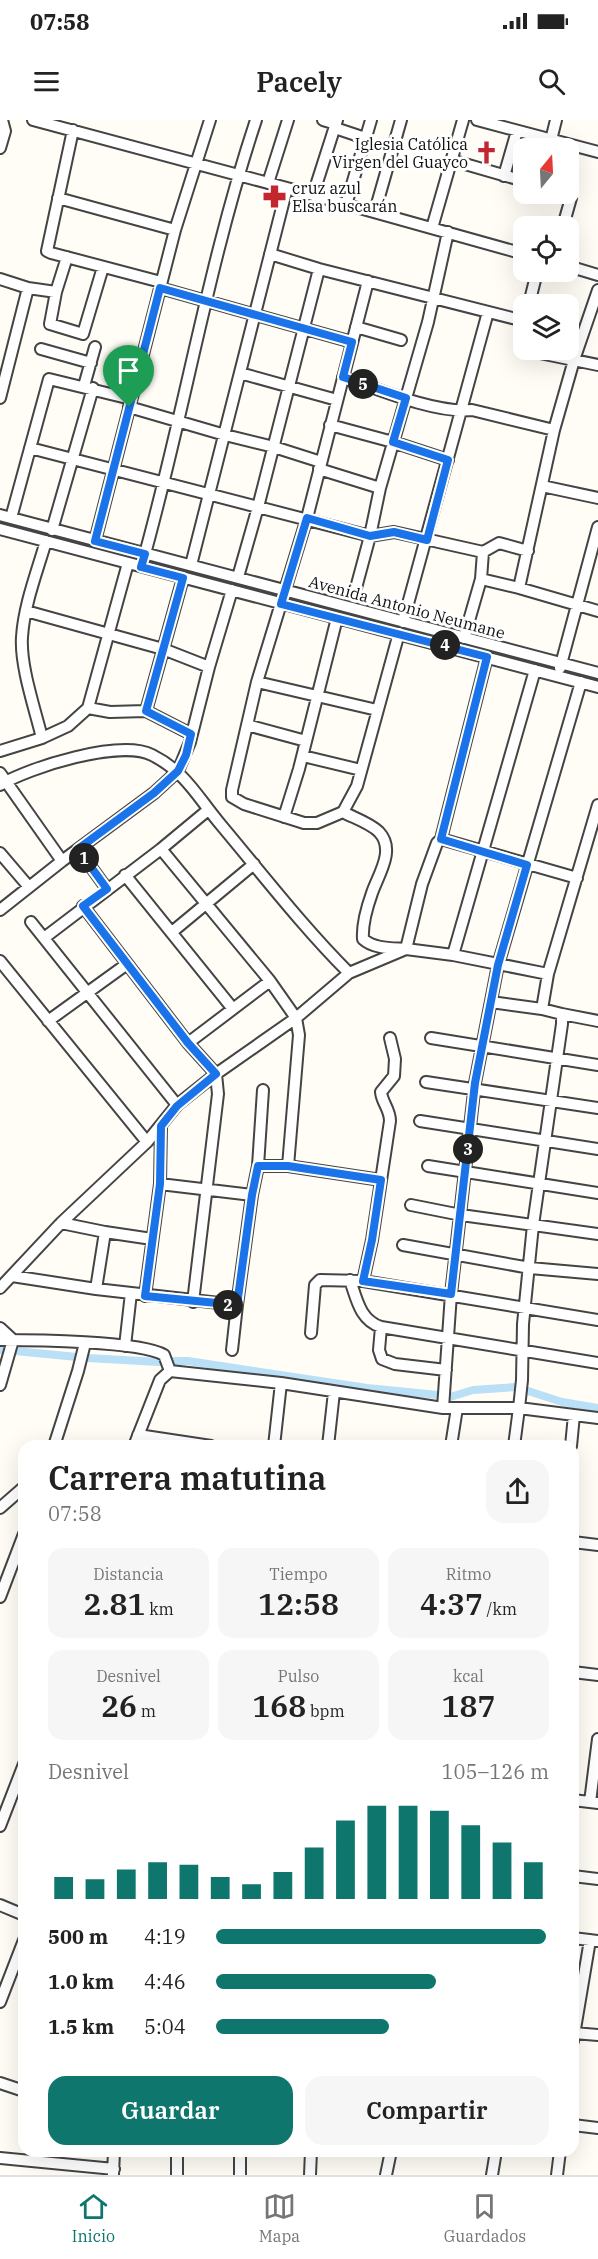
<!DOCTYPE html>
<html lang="es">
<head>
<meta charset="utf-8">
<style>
	:root { --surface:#fff; --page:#f6f6f6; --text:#222; --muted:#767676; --line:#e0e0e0; --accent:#0f766e }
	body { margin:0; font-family:"IBM Plex Serif",serif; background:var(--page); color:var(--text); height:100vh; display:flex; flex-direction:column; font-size:22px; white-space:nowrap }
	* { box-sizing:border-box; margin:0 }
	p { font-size:20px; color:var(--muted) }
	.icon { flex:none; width:33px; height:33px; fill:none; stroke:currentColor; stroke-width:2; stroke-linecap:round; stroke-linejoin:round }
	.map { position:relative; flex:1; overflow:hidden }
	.details { position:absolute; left:18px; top:1320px; width:561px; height:717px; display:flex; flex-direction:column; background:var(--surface); border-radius:18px; box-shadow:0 6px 24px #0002 }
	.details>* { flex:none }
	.needle { width:39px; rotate:18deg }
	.tools { position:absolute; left:513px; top:18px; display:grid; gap:12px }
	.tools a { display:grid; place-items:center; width:66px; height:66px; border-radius:12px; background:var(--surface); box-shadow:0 6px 24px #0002; font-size:30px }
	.pin { position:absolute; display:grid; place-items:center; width:51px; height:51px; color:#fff; margin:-62px -26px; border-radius:50% 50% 50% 0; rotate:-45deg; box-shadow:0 0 6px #0007 }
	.pin .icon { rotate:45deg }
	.km { position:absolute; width:30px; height:30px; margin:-15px; border-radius:50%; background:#222; color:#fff; font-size:16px; line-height:30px; text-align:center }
	.round { display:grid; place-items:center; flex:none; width:63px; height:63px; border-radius:18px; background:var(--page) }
	.summary { display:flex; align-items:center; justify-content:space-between; height:102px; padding:0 30px }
	h1 { font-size:33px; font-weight:600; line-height:45px }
	.figures { display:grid; grid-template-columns:repeat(3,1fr); gap:9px; height:102px; padding:6px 30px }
	.figures div { display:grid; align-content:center; border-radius:15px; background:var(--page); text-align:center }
	.figures b { font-size:30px; font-weight:600 }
	.figures small { font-size:16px; font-weight:400 }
	.figures p { font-size:16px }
	.chart { height:168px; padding:12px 30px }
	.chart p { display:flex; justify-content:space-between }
	.chart svg { width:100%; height:108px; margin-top:6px; stroke:var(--accent); stroke-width:6 }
	.cta { display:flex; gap:12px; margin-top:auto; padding:12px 30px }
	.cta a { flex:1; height:69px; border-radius:18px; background:var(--accent); color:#fff; font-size:24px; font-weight:600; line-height:69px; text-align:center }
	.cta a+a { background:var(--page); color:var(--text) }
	ul { padding:0 30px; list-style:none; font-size:20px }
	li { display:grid; grid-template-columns:96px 72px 1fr; align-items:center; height:45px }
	li i { height:15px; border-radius:8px; background:var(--accent) }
	.status { display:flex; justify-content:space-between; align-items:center; height:42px; padding:0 30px; background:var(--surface); direction:ltr }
	.status svg { height:16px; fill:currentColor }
	header { display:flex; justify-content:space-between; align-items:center; height:78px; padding:0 30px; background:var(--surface); font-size:27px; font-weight:600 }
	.tab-bar { display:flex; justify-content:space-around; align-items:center; height:84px; border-top:2px solid var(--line); background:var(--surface); font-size:16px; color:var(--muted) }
	.tab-bar a { display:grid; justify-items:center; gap:3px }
	.tab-bar .current { color:var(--accent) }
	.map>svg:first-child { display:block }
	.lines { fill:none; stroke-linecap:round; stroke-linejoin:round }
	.canal { stroke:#b9e0f7; stroke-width:8 }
	.minor-casing { stroke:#444; stroke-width:14 }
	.minor { stroke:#fff; stroke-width:10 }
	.route-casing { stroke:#fff; stroke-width:12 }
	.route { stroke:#1a73e8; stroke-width:8 }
	.labels { text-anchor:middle; stroke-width:6; stroke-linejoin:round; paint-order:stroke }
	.poi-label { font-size:16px; fill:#111; stroke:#fff; text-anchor:end }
	.street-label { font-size:16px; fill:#111; stroke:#fff }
</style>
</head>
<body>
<div class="status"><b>07:58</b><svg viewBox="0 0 49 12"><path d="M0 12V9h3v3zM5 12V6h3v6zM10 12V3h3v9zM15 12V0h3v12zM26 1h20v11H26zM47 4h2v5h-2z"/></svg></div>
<header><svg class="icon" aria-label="menu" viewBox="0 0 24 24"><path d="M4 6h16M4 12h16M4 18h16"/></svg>Pacely<svg class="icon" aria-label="search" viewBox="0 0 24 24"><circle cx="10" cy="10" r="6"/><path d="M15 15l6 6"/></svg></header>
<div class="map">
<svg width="598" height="2055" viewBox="0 0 598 2055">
	<rect width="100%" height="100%" fill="#fffdf5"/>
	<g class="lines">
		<path class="canal" d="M0 1230H5
			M15 1231 77 1237
			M87 1238 159 1242
			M173 1241H188L367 1268 438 1275
			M525 1270 562 1282 598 1288
			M446 1276 450 1277 473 1270 517 1267"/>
		<defs>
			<path id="minor" d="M33 0 313 75 524 134
				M323 0 336 4
				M477 0 598 32
				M335 8 365 18
				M73 10 47 131 51 133 161 162
				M551 20 556 0
				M0 28 5 11 2 0
				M451 40 524 61
				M504 56 517 11
				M268 63 288 0
				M313 75 337 0
				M58 78 175 110
				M346 85 371 0
				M375 91 401 0
				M563 106 571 78 568 73
				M432 108 463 0
				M270 134 319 149 524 201
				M568 146 598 155
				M0 159 28 168 56 172 67 137
				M368 161 307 398 257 562 232 670V677L244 684 304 703H317L343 692 357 666 399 513
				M160 168 352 222
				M56 172 50 204 83 214 103 147
				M529 184 537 152
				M356 207 401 220
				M524 211 522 223 524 229
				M41 229 91 243
				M525 230 598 245
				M240 253 337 280
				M343 257C377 269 437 294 472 290L554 310
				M84 266 95 227
				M0 278 28 168
				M129 287 225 315 274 327 321 342
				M330 305 393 322 448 340
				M30 328 370 416 394 412 483 432 499 423 528 431
				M319 349 380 368
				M542 366 598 378
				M0 395 598 553
				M11 398 49 259 131 279
				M0 409 598 567
				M52 410 93 268
				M95 421 175 110 210 0
				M143 441C184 295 208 144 256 0
				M191 445 287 68
				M238 457 258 387 319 149
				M481 459 519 468 598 491
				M356 468 370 416 380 368 428 202 448 112
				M519 468 554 310 574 240 598 170
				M26 491 163 529 209 547
				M403 502 488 192
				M464 518 481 459 483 432
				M560 548 598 407
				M257 562 377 590
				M88 588 110 592 146 591 191 614
				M146 591 183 458
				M247 605 306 621
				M42 618 68 606 88 588 128 443
				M0 631 42 618C35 589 20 546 22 517 24 485 37 452 46 421
				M303 636 361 650
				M0 653 62 741
				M0 665C30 647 120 619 152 635 186 652 198 678 221 705 263 755 303 807 349 853
				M343 692C354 698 370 703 379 712 396 730 378 755 372 773 367 787 362 805 363 819 374 829 392 828 406 829L422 764 437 723 441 719 487 537
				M284 697 299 649 337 498
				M441 719 577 758
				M78 729 107 769
				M161 729 270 861 296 898 299 915 288 1046
				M0 733 29 767
				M125 755 233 889
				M83 786 188 923 216 954 218 974 193 1182
				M0 790 62 741 154 673 178 651 190 622 209 547 232 470
				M31 802 177 985
				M172 812 254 744
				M44 818 161 729 208 690
				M453 835 535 550
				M0 841 147 1022
				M548 854 598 685
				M491 882 542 889
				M562 894 598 901
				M48 901 127 844
				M431 918 598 945
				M188 923 270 861
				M426 962 598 988
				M420 1001 598 1029
				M258 1046H288L381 1060
				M428 1046 598 1073
				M160 1064 252 1075
				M411 1085 461 1095 598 1114
				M61 1103 105 1112
				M403 1125 530 1148 598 1154
				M12 1156 96 1169 237 1185 252 1075 258 1046 263 970
				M350 1160C357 1180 360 1200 381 1207L598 1243
				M363 1161 372 1120 390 1001C390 989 382 983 381 972L394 956 395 939 390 918
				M0 1168 61 1103 147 1022 177 985 216 954 296 898 349 853 406 829 453 835 548 854 542 889 562 894V904L533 1105 523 1204 522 1260 519 1288H443L281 1263 170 1251 160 1260 134 1326
				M96 1169 105 1112 152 1119
				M145 1176 160 1064 161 1006
				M381 1207 379 1230 382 1239 395 1244 446 1250
				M0 1208 13 1220 0 1265
				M311 1213 315 1165 320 1160 363 1161 598 1200
				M0 1220C31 1220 141 1221 164 1235L170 1251
				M125 1226 131 1173
				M232 1230 237 1185
				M443 1288 451 1174 475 963 498 845 581 562
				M138 1315 211 1326
				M54 1326 78 1251 85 1223
				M274 1326 281 1263
				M328 1326 334 1272
				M451 1326 457 1288
				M514 1326 519 1288 598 1298
				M571 1326 574 1295
				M0 1388 24 1367
				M573 1422 598 1425
				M0 1477 24 1414
				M573 1552 598 1555
				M573 1680 598 1683
				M590 1682 598 1619
				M0 1706 24 1644
				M573 1756 598 1759
				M0 1785 24 1795
				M573 1818 598 1821
				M0 1882 24 1820
				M574 1913 598 1915
				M573 1921 590 1820
				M0 1963 24 1971
				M573 2005 598 2008
				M177 2031V2055
				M0 2038 114 2049
				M113 2055 114 2031
				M240 2055V2031
				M310 2055 311 2031
				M386 2055 391 2031
				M492 2055 496 2031
				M557 2055 560 2031"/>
		</defs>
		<use href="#minor" class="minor-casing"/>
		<use href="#minor" class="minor"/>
	</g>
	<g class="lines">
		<defs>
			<path id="route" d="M160 168 352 222 343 257 406 278 393 322 448 340 427 420 394 412 370 416 307 398 281 484 487 537 441 719 527 745 498 845 475 963 451 1174 363 1161 372 1120 381 1060 288 1046H258L252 1075 237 1185 145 1176 160 1064 161 1006 177 986 216 954 188 923 83 786 107 769 78 729 154 673 178 651 186 635 191 614 146 591 183 458 141 447 145 434 95 421Z"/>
		</defs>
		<use href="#route" class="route-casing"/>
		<use href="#route" class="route"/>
	</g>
	<defs>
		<symbol id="church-bare" viewBox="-9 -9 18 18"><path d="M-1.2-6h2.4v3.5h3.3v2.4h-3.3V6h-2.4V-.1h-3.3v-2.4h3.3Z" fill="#c4262e" stroke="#fff" stroke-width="2.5" paint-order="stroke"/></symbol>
		<symbol id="pharmacy-bare" viewBox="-9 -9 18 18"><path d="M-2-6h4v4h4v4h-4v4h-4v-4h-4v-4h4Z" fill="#c4262e" stroke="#fff" stroke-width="2.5" paint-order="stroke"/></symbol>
	</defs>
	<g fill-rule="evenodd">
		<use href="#church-bare" x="470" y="16" width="33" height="33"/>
		<use href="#pharmacy-bare" x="258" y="60" width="33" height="33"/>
	</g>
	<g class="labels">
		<g class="poi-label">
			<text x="468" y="30">Iglesia Católica<tspan x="468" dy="18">Virgen del Guayco</tspan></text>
			<text x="292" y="74" text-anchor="start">cruz azul<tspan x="292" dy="18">Elsa buscarán</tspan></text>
		</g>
		<g class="street-label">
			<text transform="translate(407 487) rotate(15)" y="6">Avenida Antonio Neumane</text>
		</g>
	</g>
</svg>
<div class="tools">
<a><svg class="needle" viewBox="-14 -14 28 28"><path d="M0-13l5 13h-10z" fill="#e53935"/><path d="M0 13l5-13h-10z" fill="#767676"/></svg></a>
<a><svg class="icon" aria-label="locate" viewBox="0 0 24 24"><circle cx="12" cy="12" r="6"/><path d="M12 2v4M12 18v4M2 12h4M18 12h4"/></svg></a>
<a><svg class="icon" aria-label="layers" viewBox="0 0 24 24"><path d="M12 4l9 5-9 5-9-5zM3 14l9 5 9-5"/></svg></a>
</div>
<div class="pin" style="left:129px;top:287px;background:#1e9e55"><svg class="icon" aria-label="arrive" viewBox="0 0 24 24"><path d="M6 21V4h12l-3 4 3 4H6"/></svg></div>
<b class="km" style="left:84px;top:738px">1</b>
<b class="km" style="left:228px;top:1185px">2</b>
<b class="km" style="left:468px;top:1029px">3</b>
<b class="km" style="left:445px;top:525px">4</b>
<b class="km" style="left:363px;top:264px">5</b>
<section class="details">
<div class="summary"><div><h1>Carrera matutina</h1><p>07:58</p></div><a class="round"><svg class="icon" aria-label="share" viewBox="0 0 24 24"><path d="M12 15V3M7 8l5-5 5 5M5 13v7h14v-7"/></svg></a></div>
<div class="figures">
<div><p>Distancia</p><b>2.81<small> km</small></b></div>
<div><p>Tiempo</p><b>12:58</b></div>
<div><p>Ritmo</p><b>4:37<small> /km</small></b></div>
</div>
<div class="figures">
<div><p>Desnivel</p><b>26<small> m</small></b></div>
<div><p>Pulso</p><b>168<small> bpm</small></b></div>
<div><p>kcal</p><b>187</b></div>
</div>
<div class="chart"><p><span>Desnivel</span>105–126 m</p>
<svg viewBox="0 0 160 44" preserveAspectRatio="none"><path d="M5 44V35M15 44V36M25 44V32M35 44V29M45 44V30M55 44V35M65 44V38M75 44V33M85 44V23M95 44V12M105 44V6M115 44V6M125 44V8M135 44V14M145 44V21M155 44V29"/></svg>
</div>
<ul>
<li><b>500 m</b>4:19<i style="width:99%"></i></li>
<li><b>1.0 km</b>4:46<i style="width:66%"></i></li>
<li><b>1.5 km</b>5:04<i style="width:52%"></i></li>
</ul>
<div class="cta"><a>Guardar</a><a>Compartir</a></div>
</section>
</div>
<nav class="tab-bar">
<a class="current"><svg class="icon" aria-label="home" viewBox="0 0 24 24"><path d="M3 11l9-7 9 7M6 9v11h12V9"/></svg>Inicio</a>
<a><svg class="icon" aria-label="map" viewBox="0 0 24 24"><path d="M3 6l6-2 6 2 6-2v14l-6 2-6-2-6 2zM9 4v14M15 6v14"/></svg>Mapa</a>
<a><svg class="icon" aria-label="saved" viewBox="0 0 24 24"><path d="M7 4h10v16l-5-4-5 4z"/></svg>Guardados</a>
</nav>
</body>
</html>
